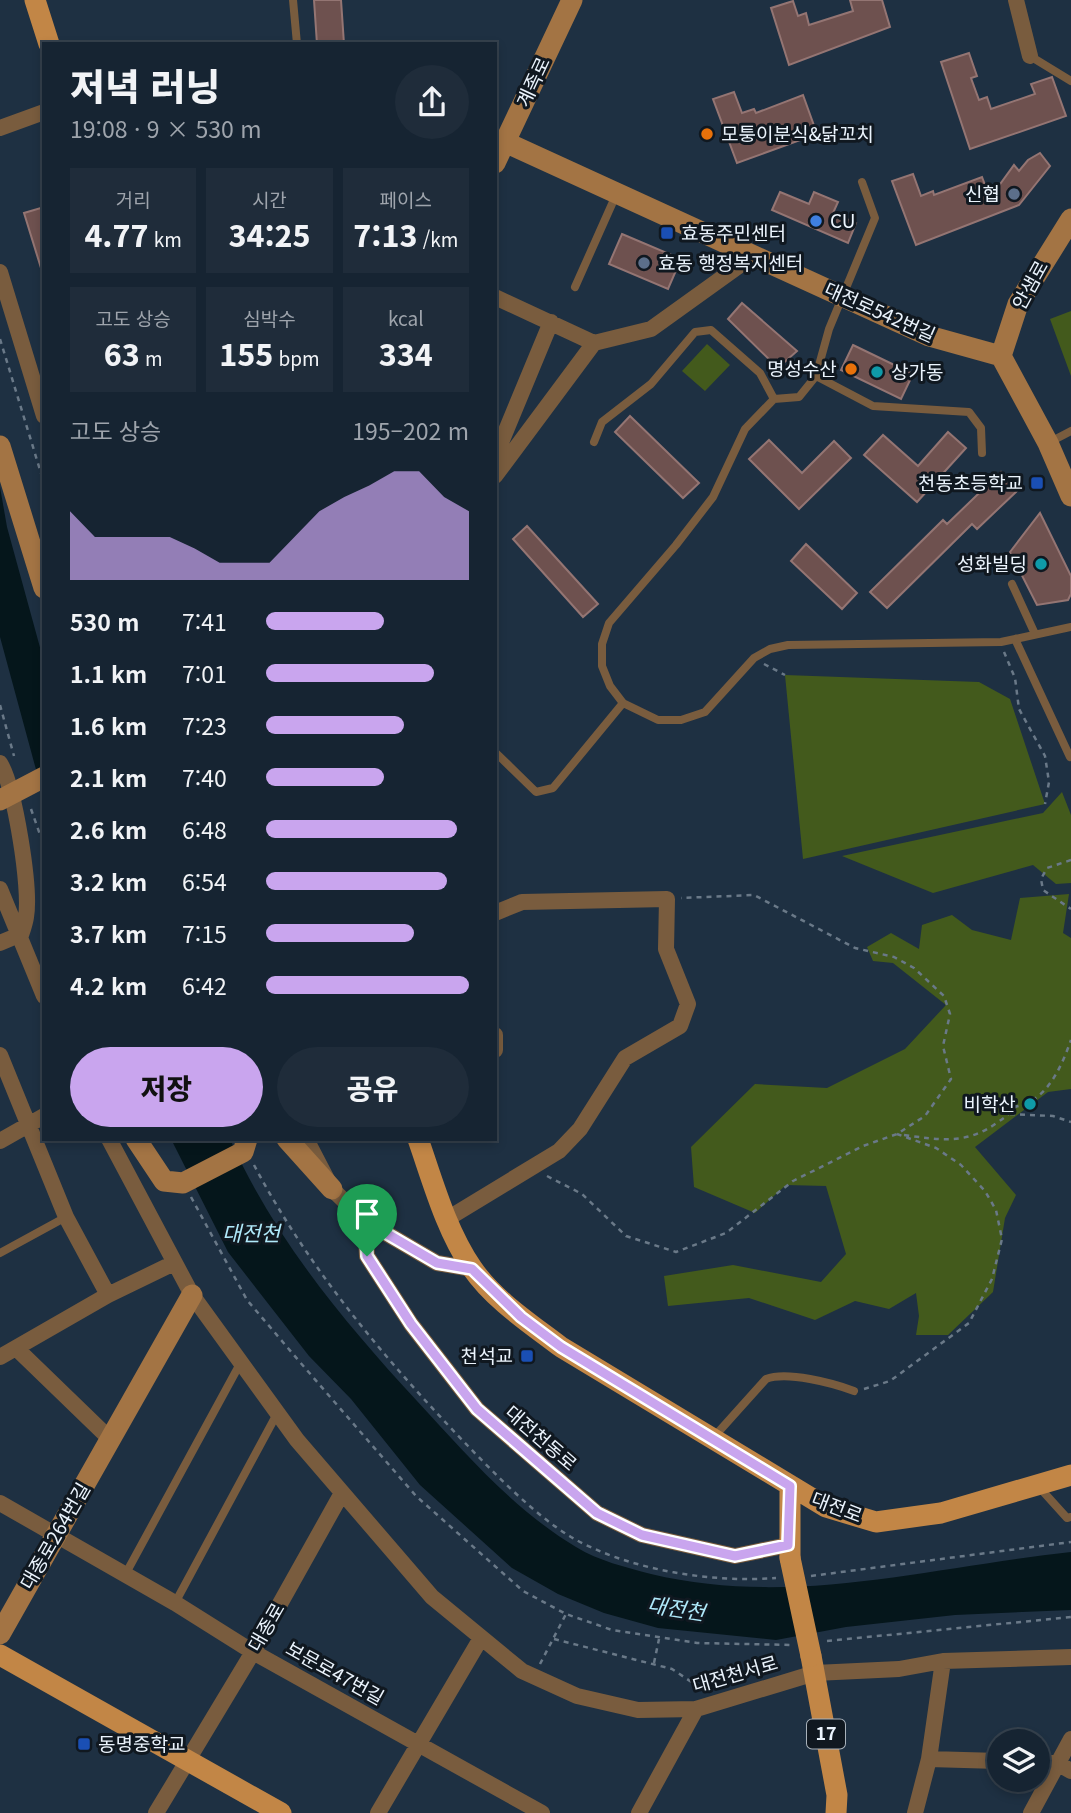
<!DOCTYPE html>
<html lang="ko">
<head>
<meta charset="utf-8">
<style>
	:root { --surface:#162432; --page:#1f2c3a; --text:#f1f3f6; --muted:#9ea4ac; --line:#35414d; --accent:#c9a5ee }
	body { margin:0; font-family:Georgia,"Noto Sans KR",serif; background:var(--page); color:var(--text); height:100vh; display:flex; flex-direction:column; font-size:26px; white-space:nowrap }
	* { box-sizing:border-box; margin:0 }
	p { font-size:23px; color:var(--muted) }
	.icon { flex:none; width:38px; height:38px; fill:none; stroke:currentColor; stroke-width:2; stroke-linecap:round; stroke-linejoin:round }
	.map { position:relative; flex:1; overflow:hidden }
	.sheet { position:absolute; left:42px; top:42px; width:455px; height:1099px; display:flex; flex-direction:column; background:var(--surface); border-radius:0px; box-shadow:0 4px 10px #0003,0 0 0 2px var(--line) }
	.sheet>* { flex:none }
	.controls { position:absolute; left:987px; top:1729px; display:grid; gap:14px }
	.controls a { display:grid; place-items:center; width:63px; height:63px; border-radius:50%; background:var(--surface); box-shadow:0 4px 10px #0003,0 0 0 2px var(--line); font-size:35px }
	.pin { position:absolute; display:grid; place-items:center; width:60px; height:60px; color:#fff; margin:-72px -30px; border-radius:50% 50% 50% 0; rotate:-45deg; box-shadow:0 0 7px #0007 }
	.pin .icon { rotate:45deg }
	.round { display:grid; place-items:center; flex:none; width:74px; height:74px; border-radius:37px; background:var(--page) }
	.head { display:flex; align-items:center; justify-content:space-between; height:119px; padding:0 28px }
	h1 { font-size:38px; font-weight:800; line-height:52px }
	.metrics { display:grid; grid-template-columns:repeat(3,1fr); gap:10px; height:119px; padding:7px 28px }
	.metrics div { display:grid; align-content:center; border-radius:0px; background:var(--page); text-align:center }
	.metrics b { font-size:30px; font-weight:800 }
	.metrics small { font-size:19px; font-weight:400 }
	.metrics p { font-size:19px }
	.chart { height:196px; padding:14px 28px }
	.chart p { display:flex; justify-content:space-between }
	.chart svg { width:100%; height:126px; margin-top:7px; fill:var(--accent); opacity:.7 }
	.primary-button { display:flex; gap:14px; margin-top:auto; padding:14px 28px }
	.primary-button a { flex:1; height:80px; border-radius:42px; background:var(--accent); color:#111; font-size:28px; font-weight:800; line-height:80px; text-align:center }
	.primary-button a+a { background:var(--page); color:var(--text) }
	ul { padding:0 28px; list-style:none; font-size:23px }
	li { display:grid; grid-template-columns:112px 84px 1fr; align-items:center; height:52px }
	li i { height:18px; border-radius:9px; background:var(--accent) }
	.map>svg:first-child { display:block }
	.green { fill:#435a1c }
	.water { fill:#05161b }
	.building { fill:#6e514f; stroke:#947573; stroke-width:2 }
	.lines { fill:none; stroke-linecap:round; stroke-linejoin:round }
	.path { stroke:#6a7988; stroke-width:2.5; stroke-dasharray:5 5; stroke-linecap:butt }
	.lane { stroke:#795c3e; stroke-width:8 }
	.street { stroke:#795c3e; stroke-width:16 }
	.secondary { stroke:#a37444; stroke-width:21 }
	.primary { stroke:#c28646; stroke-width:21 }
	.secondary-bridge { stroke:#a37444; stroke-width:21 }
	.primary-bridge { stroke:#c28646; stroke-width:21 }
	.route-casing { stroke:#fff; stroke-width:14 }
	.route { stroke:#c9a5ee; stroke-width:9 }
	.food-dot { fill:#e8710a; stroke:#101820; stroke-width:2.5 }
	.service-dot { fill:#5c6f8a; stroke:#101820; stroke-width:2.5 }
	.shop-dot { fill:#3f7fe0; stroke:#101820; stroke-width:2.5 }
	.transit-dot { fill:#1a4fb4; stroke:#101820; stroke-width:2.5 }
	.culture-dot { fill:#0f9aa8; stroke:#101820; stroke-width:2.5 }
	.labels { text-anchor:middle; stroke-width:6; stroke-linejoin:round; paint-order:stroke }
	.shield { fill:#101820; stroke:#a9b2bb; stroke-width:2 }
	.shield-label { font-size:18px; font-weight:bold; fill:#ebf4fd }
	.street-label { font-size:19px; fill:#ebf4fd; stroke:#101820 }
	.poi-label { font-size:19px; fill:#ebf4fd; stroke:#101820; text-anchor:start }
	.water-label { font-size:21px; font-style:italic; fill:#b0eafb; stroke:#101820 }
</style>
</head>
<body>
<div class="map">
<svg width="1071" height="1813" viewBox="0 0 1071 1813">
	<rect width="100%" height="100%" fill="#1e3042"/>
	<path class="green" d="M1071 311V376L1050 319Z
		M707 344 730 365 705 391 682 371Z
		M785 675 979 682 1010 699 1045 804 803 859Z
		M1062 792 1071 815V883L1056 884 1033 865 933 893 842 856 1043 813Z
		M1069 894 1063 933 1071 938V1089L1048 1092 975 1147 1016 1195 1005 1218 993 1292 948 1335H916L919 1316 916 1293 889 1309 855 1301 815 1320 749 1298 668 1306 664 1276 733 1265 821 1282 846 1254 826 1186 786 1185 755 1213 694 1187 691 1147 755 1084 827 1088 905 1049 946 1005 893 963 873 961 867 947 891 933 919 949 922 925 952 915 972 930 1011 940 1020 898Z"/>
	<path class="water" d="M0 487 7 527 44 662V799L0 637Z
		M171 1139H230C274 1238 344 1322 417 1401 467 1455 513 1509 576 1547 599 1561 625 1567 651 1574 793 1608 929 1567 1071 1552V1610L955 1615 846 1627 776 1640 658 1628 604 1613 558 1594 512 1568 420 1485 351 1399 309 1356 228 1252Z"/>
	<path class="building" d="M314 0H341L344 44H317Z
		M850 0H882L890 27 789 65 771 8 793 1 798 16 806 13 809 25 853 11Z
		M969 53 977 76 971 78 979 100 987 97 991 109 1035 94 1031 84 1052 77 1066 116 970 149 941 62Z
		M734 92 742 113 754 109 756 113 803 95 817 134 737 163 713 99Z
		M1040 153 1050 166 1019 205 916 245 892 181 913 174 921 196 933 191 934 195 982 177 990 198 1014 165 1019 171 1028 160Z
		M780 192 809 204 814 192 838 202 833 213 856 223 848 243 772 210Z
		M44 207V268H41L24 213Z
		M622 234 681 259 668 289 609 264Z
		M742 303 797 351 778 368 728 319Z
		M853 345 913 374 901 399 841 370Z
		M630 416 699 483 683 498 615 432Z
		M948 432 966 448 917 502 864 455 883 435 918 466Z
		M769 440 802 473 834 441 851 458 799 509 749 459Z
		M1001 472 1018 490 977 529 972 524 887 608 870 592 943 520 947 524Z
		M1040 513 1071 576V594L1068 600 1037 605 1010 552Z
		M527 526 598 604 583 617 513 539Z
		M806 544 857 593 842 609 791 561Z"/>
	<g class="lines">
		<path class="path" d="M0 339 44 483
			M1004 652 1015 678 1019 709 1045 756 1049 782 1045 804
			M764 664 785 675
			M0 705 14 756
			M31 809 44 846
			M1071 860 1047 868 1041 879 1043 890 1071 909
			M1010 1114 1053 1116 1071 1122
			M904 1135C940 1140 967 1145 998 1122 1005 1117 1009 1115 1013 1107 1046 1103 1061 1068 1071 1040
			M254 1165C309 1269 386 1361 468 1446 496 1475 536 1516 571 1537 628 1570 711 1583 776 1578
			M547 1176 582 1194 626 1236 676 1252 726 1233 793 1181 863 1146 897 1134 925 1116 951 1079 943 1046 950 1014 944 996 914 968 894 957 855 948 754 895 681 898
			M191 1197 247 1300 299 1361 416 1496 523 1591 566 1614 612 1630 697 1643 793 1645
			M864 1389 890 1381 969 1323 992 1279 1002 1239 996 1210 985 1191 961 1165 936 1148 897 1134
			M811 1576 1071 1542
			M554 1639 672 1669 705 1691
			M827 1641 1071 1617
			M654 1663 659 1639
			M540 1664 566 1614"/>
		<path class="lane" d="M293 0 297 44
			M1030 56 1071 81
			M862 182 875 218 829 329 816 376 799 397 774 399 745 429 713 497 676 545 609 623 602 644V666L610 686 623 703 658 720H681L705 712 754 658 770 649 788 645 1001 642 1071 627
			M575 287 616 195
			M816 376 873 406 969 412 981 428 982 453
			M594 442 602 422 651 384 695 332 711 330 760 373 774 399
			M1050 442 1071 431
			M1012 584 1035 634
			M1015 639 1070 757
			M495 752 536 792 553 788 623 703
			M0 1253 66 1217
			M713 1438 766 1379C787 1371 833 1383 854 1391
			M1039 1487 1067 1518 1071 1517
			M125 1575 241 1362
			M175 1603 278 1412"/>
		<path class="street" d="M1016 0 1030 56
			M0 128 44 112
			M0 272 44 416
			M495 297 594 343
			M495 457 551 322
			M495 476 594 343 651 329 754 255
			M0 763C15 788 31 889 26 917 25 924 22 932 20 938
			M0 889 44 996
			M0 943 19 935
			M495 1035V1050
			M0 1055 66 1217 108 1295
			M109 1139 192 1295 297 1440 432 1597 522 1671 577 1696 638 1710 696 1709 815 1673 899 1669 943 1661 1071 1657
			M306 1139 332 1189 365 1221 437 1263 473 1269
			M0 1141 44 1116
			M447 1219 559 1151 580 1129 625 1058 680 1026 688 1004 666 949 667 899 522 902 495 913
			M365 1221 367 1256 411 1324 477 1409 597 1513 642 1535 735 1556 788 1545
			M17 1349 110 1439
			M0 1357 108 1295 174 1263
			M0 1503 175 1603 253 1652 542 1813
			M929 1759 999 1761
			M1038 1763H1057L1071 1771
			M156 1813 253 1652 342 1493
			M378 1813 481 1638
			M639 1813 696 1709
			M915 1813 929 1759 943 1661
			M1031 1813 1071 1739"/>
		<path class="secondary" d="M505 142 929 336 1001 356 1048 443 1071 496
			M495 163 572 0
			M1001 356 1018 304 1071 219
			M0 446 44 588
			M136 1139 164 1181 183 1183 243 1152 247 1139
			M287 1139 332 1189
			M0 1634 192 1295"/>
		<path class="primary" d="M35 0 49 44
			M418 1139C433 1182 446 1230 472 1268 494 1300 531 1324 561 1347L826 1507 876 1522 941 1513 1071 1475
			M790 1486V1558
			M0 1655 281 1813
			M811 1656 837 1795 836 1813"/>
		<path class="secondary-bridge" d="M0 800 44 777"/>
		<path class="primary-bridge" d="M790 1558 811 1656"/>
	</g>
	<g class="lines">
		<defs>
			<path id="route" d="M365 1221 437 1263 472 1269 521 1317 561 1347 790 1486 788 1545 735 1556 642 1535 597 1513 477 1409 411 1324 367 1256Z"/>
		</defs>
		<use href="#route" class="route-casing"/>
		<use href="#route" class="route"/>
	</g>
	<g class="food-dot">
		<circle cx="707" cy="134" r="7"/>
		<circle cx="851" cy="369" r="7"/>
	</g>
	<g class="service-dot">
		<circle cx="1014" cy="194" r="7"/>
		<circle cx="644" cy="263" r="7"/>
	</g>
	<circle class="shop-dot" cx="816" cy="221" r="7"/>
	<g class="transit-dot">
		<rect x="660" y="226" width="14" height="14" rx="3.5"/>
		<rect x="1030" y="476" width="14" height="14" rx="3.5"/>
		<rect x="520" y="1349" width="14" height="14" rx="3.5"/>
		<rect x="77" y="1737" width="14" height="14" rx="3.5"/>
	</g>
	<g class="culture-dot">
		<circle cx="877" cy="372" r="7"/>
		<circle cx="1041" cy="564" r="7"/>
		<circle cx="1030" cy="1104" r="7"/>
	</g>
	<g class="labels">
		<rect class="shield" x="807" y="1719.5" width="38" height="29" rx="5"/>
		<g class="shield-label">
			<text x="826" y="1740">17</text>
		</g>
		<g class="street-label">
			<text transform="translate(533 82) rotate(-65)" y="7">계족로</text>
			<text transform="translate(1030 285) rotate(-61)" y="7">안샘로</text>
			<text transform="translate(880 312) rotate(24)" y="7">대전로542번길</text>
			<text transform="translate(541 1438) rotate(41)" y="7">대전천동로</text>
			<text transform="translate(837 1507) rotate(21)" y="7">대전로</text>
			<text transform="translate(55 1536) rotate(-60)" y="7">대종로264번길</text>
			<text transform="translate(266 1627) rotate(-60)" y="7">대종로</text>
			<text transform="translate(335 1673) rotate(29)" y="7">보문로47번길</text>
			<text transform="translate(735 1674) rotate(-16)" y="7">대전천서로</text>
		</g>
		<g class="poi-label">
			<text x="721" y="141">모퉁이분식&amp;닭꼬치</text>
			<text x="1000" y="201" text-anchor="end">신협</text>
			<text x="830" y="228">CU</text>
			<text x="681" y="240">효동주민센터</text>
			<text x="658" y="270">효동 행정복지센터</text>
			<text x="837" y="376" text-anchor="end">명성수산</text>
			<text x="891" y="379">상가동</text>
			<text x="1023" y="490" text-anchor="end">천동초등학교</text>
			<text x="1027" y="571" text-anchor="end">성화빌딩</text>
			<text x="1016" y="1111" text-anchor="end">비학산</text>
			<text x="513" y="1363" text-anchor="end">천석교</text>
			<text x="98" y="1751">동명중학교</text>
		</g>
		<g class="water-label">
			<text x="251" y="1241">대전천</text>
			<text transform="translate(676 1609) rotate(9)" y="7">대전천</text>
		</g>
	</g>
</svg>
<div class="controls">
<a><svg class="icon" aria-label="layers" viewBox="0 0 24 24"><path d="M12 4l9 5-9 5-9-5zM3 14l9 5 9-5"/></svg></a>
</div>
<div class="pin" style="left:367px;top:1256px;background:#1e9e55"><svg class="icon" aria-label="arrive" viewBox="0 0 24 24"><path d="M6 21V4h12l-3 4 3 4H6"/></svg></div>
<section class="sheet">
<div class="head"><div><h1>저녁 러닝</h1><p>19:08 · 9 × 530 m</p></div><a class="round"><svg class="icon" aria-label="share" viewBox="0 0 24 24"><path d="M12 15V3M7 8l5-5 5 5M5 13v7h14v-7"/></svg></a></div>
<div class="metrics">
<div><p>거리</p><b>4.77<small> km</small></b></div>
<div><p>시간</p><b>34:25</b></div>
<div><p>페이스</p><b>7:13<small> /km</small></b></div>
</div>
<div class="metrics">
<div><p>고도 상승</p><b>63<small> m</small></b></div>
<div><p>심박수</p><b>155<small> bpm</small></b></div>
<div><p>kcal</p><b>334</b></div>
</div>
<div class="chart"><p><span>고도 상승</span>195–202 m</p>
<svg viewBox="0 0 160 44" preserveAspectRatio="none"><path d="M0 44V20L10 29L20 29L30 29L40 29L50 33L60 38L70 38L80 38L90 29L100 20L110 15L120 11L130 6L140 6L150 15L160 20V44z"/></svg>
</div>
<ul>
<li><b>530 m</b>7:41<i style="width:58%"></i></li>
<li><b>1.1 km</b>7:01<i style="width:83%"></i></li>
<li><b>1.6 km</b>7:23<i style="width:68%"></i></li>
<li><b>2.1 km</b>7:40<i style="width:58%"></i></li>
<li><b>2.6 km</b>6:48<i style="width:94%"></i></li>
<li><b>3.2 km</b>6:54<i style="width:89%"></i></li>
<li><b>3.7 km</b>7:15<i style="width:73%"></i></li>
<li><b>4.2 km</b>6:42<i style="width:100%"></i></li>
</ul>
<div class="primary-button"><a>저장</a><a>공유</a></div>
</section>
</div>
</body>
</html>
